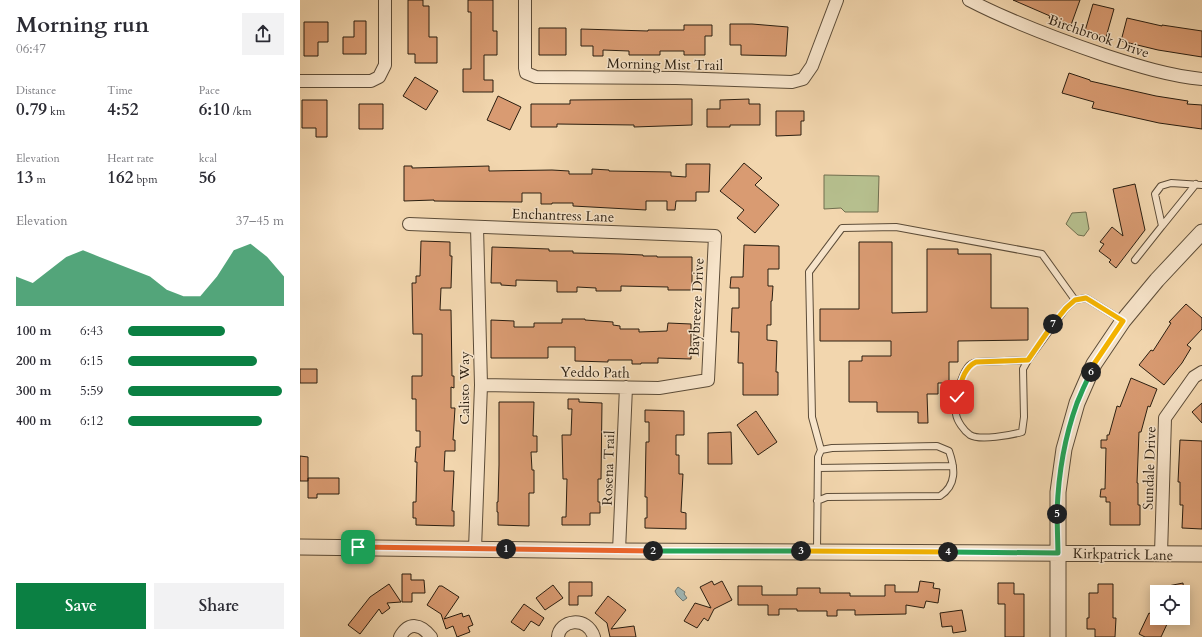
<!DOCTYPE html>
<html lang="en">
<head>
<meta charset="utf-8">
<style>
	:root { --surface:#fff; --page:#f2f2f3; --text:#2b2b33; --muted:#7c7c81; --accent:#0b8043 }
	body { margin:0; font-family:Cardo,serif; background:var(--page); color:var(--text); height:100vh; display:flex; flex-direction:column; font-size:15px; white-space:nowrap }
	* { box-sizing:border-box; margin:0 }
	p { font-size:13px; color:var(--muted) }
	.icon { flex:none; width:22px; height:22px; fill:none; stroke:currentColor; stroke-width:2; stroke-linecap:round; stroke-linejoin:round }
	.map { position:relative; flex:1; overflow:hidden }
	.side { display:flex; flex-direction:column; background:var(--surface); width:300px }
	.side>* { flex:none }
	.controls { position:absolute; left:850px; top:585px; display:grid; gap:8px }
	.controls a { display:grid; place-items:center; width:40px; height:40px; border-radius:0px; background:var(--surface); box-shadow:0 2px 10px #0003; font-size:20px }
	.pin { position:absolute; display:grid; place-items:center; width:34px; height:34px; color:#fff; margin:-17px; border-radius:8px; box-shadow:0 2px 6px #0006 }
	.km { position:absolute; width:20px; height:20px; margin:-10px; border-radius:50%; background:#222; color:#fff; font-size:11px; line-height:20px; text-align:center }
	.round { display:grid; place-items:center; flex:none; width:42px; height:42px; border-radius:0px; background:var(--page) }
	.overview { display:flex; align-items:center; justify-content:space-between; height:68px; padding:0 16px }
	h1 { font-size:22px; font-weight:600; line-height:30px }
	.metrics { display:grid; grid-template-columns:repeat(3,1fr); gap:6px; height:68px; padding:4px 16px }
	.metrics div { display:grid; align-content:center }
	.metrics b { font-size:17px; font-weight:600 }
	.metrics small { font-size:11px; font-weight:400 }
	.metrics p { font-size:11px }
	.chart { height:112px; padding:8px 16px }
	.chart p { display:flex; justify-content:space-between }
	.chart svg { width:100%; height:72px; margin-top:4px; fill:var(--accent); opacity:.7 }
	.primary-button { display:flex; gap:8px; margin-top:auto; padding:8px 16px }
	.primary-button a { flex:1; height:46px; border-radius:0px; background:var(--accent); color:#fff; font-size:16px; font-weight:600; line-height:46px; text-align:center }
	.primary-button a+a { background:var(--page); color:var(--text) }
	ul { padding:0 16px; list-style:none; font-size:13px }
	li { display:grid; grid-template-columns:64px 48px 1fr; align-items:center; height:30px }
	li i { height:10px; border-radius:5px; background:var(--accent) }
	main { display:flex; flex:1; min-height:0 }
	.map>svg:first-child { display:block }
	.green { fill:#b6bf8e; stroke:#706e4f }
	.water { fill:#9fb7b5; stroke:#707a73 }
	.building { fill:#d99b72; stroke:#2a1e10 }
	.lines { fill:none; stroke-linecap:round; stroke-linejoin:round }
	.service-casing { stroke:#5c4c38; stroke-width:8 }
	.minor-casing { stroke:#5c4c38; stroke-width:14 }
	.tertiary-casing { stroke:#5c4c38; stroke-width:17 }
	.service { stroke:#f7e4ca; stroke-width:6 }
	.minor { stroke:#f7e4ca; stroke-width:12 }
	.tertiary { stroke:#f7e4ca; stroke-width:15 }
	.split-1-casing { stroke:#fff; stroke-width:8 }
	.split-2-casing { stroke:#fff; stroke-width:8 }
	.split-3-casing { stroke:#fff; stroke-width:8 }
	.split-4-casing { stroke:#fff; stroke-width:8 }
	.split-5-casing { stroke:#fff; stroke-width:8 }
	.split-6-casing { stroke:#fff; stroke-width:8 }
	.split-7-casing { stroke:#fff; stroke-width:8 }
	.split-8-casing { stroke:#fff; stroke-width:8 }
	.split-1 { stroke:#f0652b; stroke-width:5 }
	.split-2 { stroke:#f0652b; stroke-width:5 }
	.split-3 { stroke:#22a559; stroke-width:5 }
	.split-4 { stroke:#f5b400; stroke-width:5 }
	.split-5 { stroke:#22a559; stroke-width:5 }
	.split-6 { stroke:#22a559; stroke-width:5 }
	.split-7 { stroke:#f5b400; stroke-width:5 }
	.split-8 { stroke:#f5b400; stroke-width:5 }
	.labels { text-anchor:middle; stroke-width:3; stroke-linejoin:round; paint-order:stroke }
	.street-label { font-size:14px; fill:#2a1e10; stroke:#f7e4ca }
</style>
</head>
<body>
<main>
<section class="side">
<div class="overview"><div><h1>Morning run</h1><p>06:47</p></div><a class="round"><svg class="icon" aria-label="share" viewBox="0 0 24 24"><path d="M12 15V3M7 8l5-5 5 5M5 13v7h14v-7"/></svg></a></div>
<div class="metrics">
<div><p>Distance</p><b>0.79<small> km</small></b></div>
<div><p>Time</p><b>4:52</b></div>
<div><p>Pace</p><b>6:10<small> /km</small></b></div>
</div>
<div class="metrics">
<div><p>Elevation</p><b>13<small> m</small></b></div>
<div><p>Heart rate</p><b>162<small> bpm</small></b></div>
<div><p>kcal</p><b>56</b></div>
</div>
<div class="chart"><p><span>Elevation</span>37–45 m</p>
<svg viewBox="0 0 160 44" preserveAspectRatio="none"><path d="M0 44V26L10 30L20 22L30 14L40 10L50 14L60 18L70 22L80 26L90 34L100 38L110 38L120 26L130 10L140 6L150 14L160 26V44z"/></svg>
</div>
<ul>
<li><b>100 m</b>6:43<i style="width:62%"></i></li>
<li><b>200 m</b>6:15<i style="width:83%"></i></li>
<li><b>300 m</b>5:59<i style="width:99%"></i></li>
<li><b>400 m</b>6:12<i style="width:86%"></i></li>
</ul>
<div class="primary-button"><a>Save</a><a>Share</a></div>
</section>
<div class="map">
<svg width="902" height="637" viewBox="0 0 902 637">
	<rect width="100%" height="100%" fill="#f2d6ae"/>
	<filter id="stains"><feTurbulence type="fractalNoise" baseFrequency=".005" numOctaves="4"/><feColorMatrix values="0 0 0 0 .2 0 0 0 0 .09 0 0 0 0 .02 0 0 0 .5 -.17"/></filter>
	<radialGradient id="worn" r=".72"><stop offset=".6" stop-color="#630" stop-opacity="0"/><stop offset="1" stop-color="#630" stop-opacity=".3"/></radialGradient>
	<path class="green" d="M524 175 579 176 578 212H545L541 208 524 209Z
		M786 212 789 229 784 236 778 235 766 224 772 213Z"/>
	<path class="water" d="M378 587 385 592 384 594 387 598 383 601 377 595 375 591Z"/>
	<path class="building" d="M108 0H123V6H129V37H137V63H115V54H108Z
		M168 0H193V31H197V55H184V80H193V92H163V69H171V12H168Z
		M713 0H780L771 25 749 18 750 16Z
		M793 4 814 9 806 37 785 31Z
		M827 18 862 26V25L902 31V57L858 50 821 41Z
		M54 21H66V54H43V37H54Z
		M4 22H28V42H18V56H4Z
		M430 24H452L488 27 486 56 441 55V45H430Z
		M384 25H412V36H405V55H384V51H360V55H329V51L303 50V56H293V46H281V29L348 31V30H384Z
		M239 28H266V55H239Z
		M769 73 790 80V81L856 96 888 101 887 104 902 105V129L859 123 792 108 794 102 762 93Z
		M115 77 138 91 126 110 103 96Z
		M198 96 221 107 210 130 187 120Z
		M392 99V125L334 127V125L257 124V127H231V104H270V100Z
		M449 99V104H460V125H430V127H407V109H420V100Z
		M2 100H27V137H16V128H2Z
		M59 104H83V129H59Z
		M476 111H504V121H501V135L476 136Z
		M444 163 462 178 455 185 479 205 455 233 437 218 444 210 420 191Z
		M386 164H410L409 192H396V201H376L375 210H367V201H346V210L273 206V203H252V204H241V193H222V202L134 201V200L104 201V166H112V168L189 166V171L252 170 269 171V174H292V169L309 170V171L371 172V176L386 177Z
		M835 184 845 230 816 268 809 262 811 260 799 251 804 244 800 242 812 227 823 236 813 189Z
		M121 241 150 242V256H152L151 288H141L140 310H151L152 376H154V388L151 387V408H155L153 440H155V451H145L144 471H154L152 511H154V526L116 525V518H113V502H116L117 462H115L116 447H120V431H116V399H112V376H122V334H113L112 283H116V276H120Z
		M559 242H592V313L627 312V249H658V254H691V308H728V340L658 341V362H649V383H638V394H627L628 423H618V412H577V402H549V361H562V356H591V341H520V309H559Z
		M444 245 479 246V269H468V286H473L472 301H471V325H467V340L477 341 476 372H478V395H443V363H438L439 332H431L432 308H439V288H430L431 277H443Z
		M192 247 249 249V251H273V253L320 254 343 255V256H357V257H392V290H368V287L321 286V291H296V288L277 287V292H257V281L216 280V286L201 285V283H191Z
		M886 304 902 318V329L887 345 891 348 882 363 864 385 839 365 851 350 853 351 871 323 869 322Z
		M262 319H285V320L313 322V325L320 326V329H339V332L367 331 368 323 391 324V359L358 358V363H341V364H332V360H308V362L275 361V347H248V358H191V320L214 321V327H234V323H262Z
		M0 369H17V383H0Z
		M831 378 857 389 850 407 848 406 841 432H839L837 483H838V505H840V525H810V502H806V497H800L801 489H805L806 448H801V440H807V435H809L817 406 820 407Z
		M268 399H279V402L302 403 301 479H298V502H300V513H290V525H262V517H266L267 479H263L262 435H271L272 409H268Z
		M199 402H234L233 436H237V452H231L232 470H234V493H229V526L198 525V512H197V502H198L199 465Z
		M902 403V423L892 412Z
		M345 410 384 411V435H376V455H379V474H383L381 512 386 513V529L345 528V518H347V497H345L346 442H349V422H345Z
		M456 411 477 442 458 455 437 425Z
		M431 432 432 464H408V433Z
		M880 440 902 441V529L882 528 883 505H880V482H878Z
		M0 456 8 457V481H0Z
		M8 478H39V494H17V498H8Z
		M102 574H111V580H124L125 593H112V602H102Z
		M412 581 414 585 422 581 432 600 414 609 408 621 404 618 397 628 384 621 395 603 411 608 400 587Z
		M620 581 634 583 633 588 640 589 638 603 626 601 624 608 606 605V614L555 615V610H537V616H527V611H497V609H479V615H468V605H438V586H462V595H497V588H520V593H550V596H585V585H595V592H618Z
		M269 582H292V596H278V605H269Z
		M698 583H714V594H724V637H705V604H698Z
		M883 583 884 592H858V588Z
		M89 584 101 602 87 603 90 608 82 614 79 609 60 634 48 625 70 597Z
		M798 584H813V618H816L815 637H795V629H787V618H789V593H798Z
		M253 585 263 598 245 610 236 598Z
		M139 586H142L159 597 144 619 162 613 163 617 169 615 173 625 168 627 170 632 157 637 153 626 146 629 141 614 127 605Z
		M308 596 326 610 311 629 334 626 336 637H310L307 623 295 613Z
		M224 604 244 618 239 626 231 621 224 631 211 622Z
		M662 610 666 631 653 633 652 626 642 627 640 613Z
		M849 613 868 622 861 637H845L839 634Z"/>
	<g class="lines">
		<defs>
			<path id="service" d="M862 226 896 184
				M835 260 862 226 855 194 861 186 871 183 902 185
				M728 360 723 369 724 417 722 432C711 435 680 441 670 435 664 431 657 421 656 414 653 403 661 376 668 367 670 364 673 363 676 362L728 360 766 308 775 300 786 298 823 321
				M521 450 512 417 509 272 542 228 596 227 742 254 775 300
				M518 468 653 466
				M517 501 527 497 640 496C657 485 655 468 649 451L637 446 532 448 521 450 518 457 517 551"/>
			<path id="minor" d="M225 0V68L226 73 236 77 376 78 492 82 503 79 512 66 537 0
				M669 0C713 23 760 40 807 56 838 66 870 76 902 79
				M0 81H71L79 77 85 65V0
				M109 224 415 236 408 380 359 388 181 385
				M175 549 181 385 177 227
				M319 551 326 387
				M861 554 865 418 894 377 902 372
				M100 637C109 621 121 624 131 637
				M258 637C259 620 287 615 294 637"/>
			<path id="tertiary" d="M0 547 319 551 902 554
				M758 637V492L764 449 777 403 794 364 823 321 857 280 902 232"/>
		</defs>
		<use href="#service" class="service-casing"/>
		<use href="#minor" class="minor-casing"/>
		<use href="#tertiary" class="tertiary-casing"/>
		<use href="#service" class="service"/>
		<use href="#minor" class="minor"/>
		<use href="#tertiary" class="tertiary"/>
	</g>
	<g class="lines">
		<defs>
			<path id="split-1" d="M58 547 206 549"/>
			<path id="split-2" d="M206 549 353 551"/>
			<path id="split-3" d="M353 551H501"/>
			<path id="split-4" d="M501 551 648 552"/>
			<path id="split-5" d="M648 552 758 553 757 514"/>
			<path id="split-6" d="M757 514C758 477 764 439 777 403 781 393 786 382 791 372"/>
			<path id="split-7" d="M753 324 766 308 775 300 786 298 823 321 794 364 791 372"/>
			<path id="split-8" d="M657 397C661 384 663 368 676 362L728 360 753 324"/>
		</defs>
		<use href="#split-1" class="split-1-casing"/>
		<use href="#split-2" class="split-2-casing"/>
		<use href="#split-3" class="split-3-casing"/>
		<use href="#split-4" class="split-4-casing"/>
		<use href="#split-5" class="split-5-casing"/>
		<use href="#split-6" class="split-6-casing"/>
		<use href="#split-7" class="split-7-casing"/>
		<use href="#split-8" class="split-8-casing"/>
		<use href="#split-1" class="split-1"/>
		<use href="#split-2" class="split-2"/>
		<use href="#split-3" class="split-3"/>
		<use href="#split-4" class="split-4"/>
		<use href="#split-5" class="split-5"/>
		<use href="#split-6" class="split-6"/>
		<use href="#split-7" class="split-7"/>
		<use href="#split-8" class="split-8"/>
	</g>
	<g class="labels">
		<g class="street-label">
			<text transform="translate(799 36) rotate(19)" y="5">Birchbrook Drive</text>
			<text transform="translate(365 64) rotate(1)" y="5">Morning Mist Trail</text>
			<text transform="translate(263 215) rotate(2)" y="5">Enchantress Lane</text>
			<text transform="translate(396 307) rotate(-87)" y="5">Baybreeze Drive</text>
			<text transform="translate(295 372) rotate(1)" y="5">Yeddo Path</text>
			<text transform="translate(164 388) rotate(-90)" y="5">Calisto Way</text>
			<text transform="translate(308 468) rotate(-88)" y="5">Rosena Trail</text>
			<text transform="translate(849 468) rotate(-88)" y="5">Sundale Drive</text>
			<text transform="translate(823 554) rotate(1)" y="5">Kirkpatrick Lane</text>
		</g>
	</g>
	<rect width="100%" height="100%" filter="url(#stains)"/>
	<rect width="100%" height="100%" fill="url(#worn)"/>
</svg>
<div class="controls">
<a><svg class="icon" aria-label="locate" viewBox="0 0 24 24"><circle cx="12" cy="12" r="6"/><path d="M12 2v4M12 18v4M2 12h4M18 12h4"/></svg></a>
</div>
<div class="pin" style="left:58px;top:547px;background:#1e9e55"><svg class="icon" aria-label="arrive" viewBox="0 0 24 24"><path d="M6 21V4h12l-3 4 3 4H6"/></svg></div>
<div class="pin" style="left:657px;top:397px;background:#d93025"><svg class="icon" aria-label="check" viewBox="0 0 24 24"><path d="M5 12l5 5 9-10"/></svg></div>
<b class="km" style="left:206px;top:549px">1</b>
<b class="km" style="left:353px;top:551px">2</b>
<b class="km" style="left:501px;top:551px">3</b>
<b class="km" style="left:648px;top:552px">4</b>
<b class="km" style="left:757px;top:514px">5</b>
<b class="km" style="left:791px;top:372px">6</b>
<b class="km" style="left:753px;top:324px">7</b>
</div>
</main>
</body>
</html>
